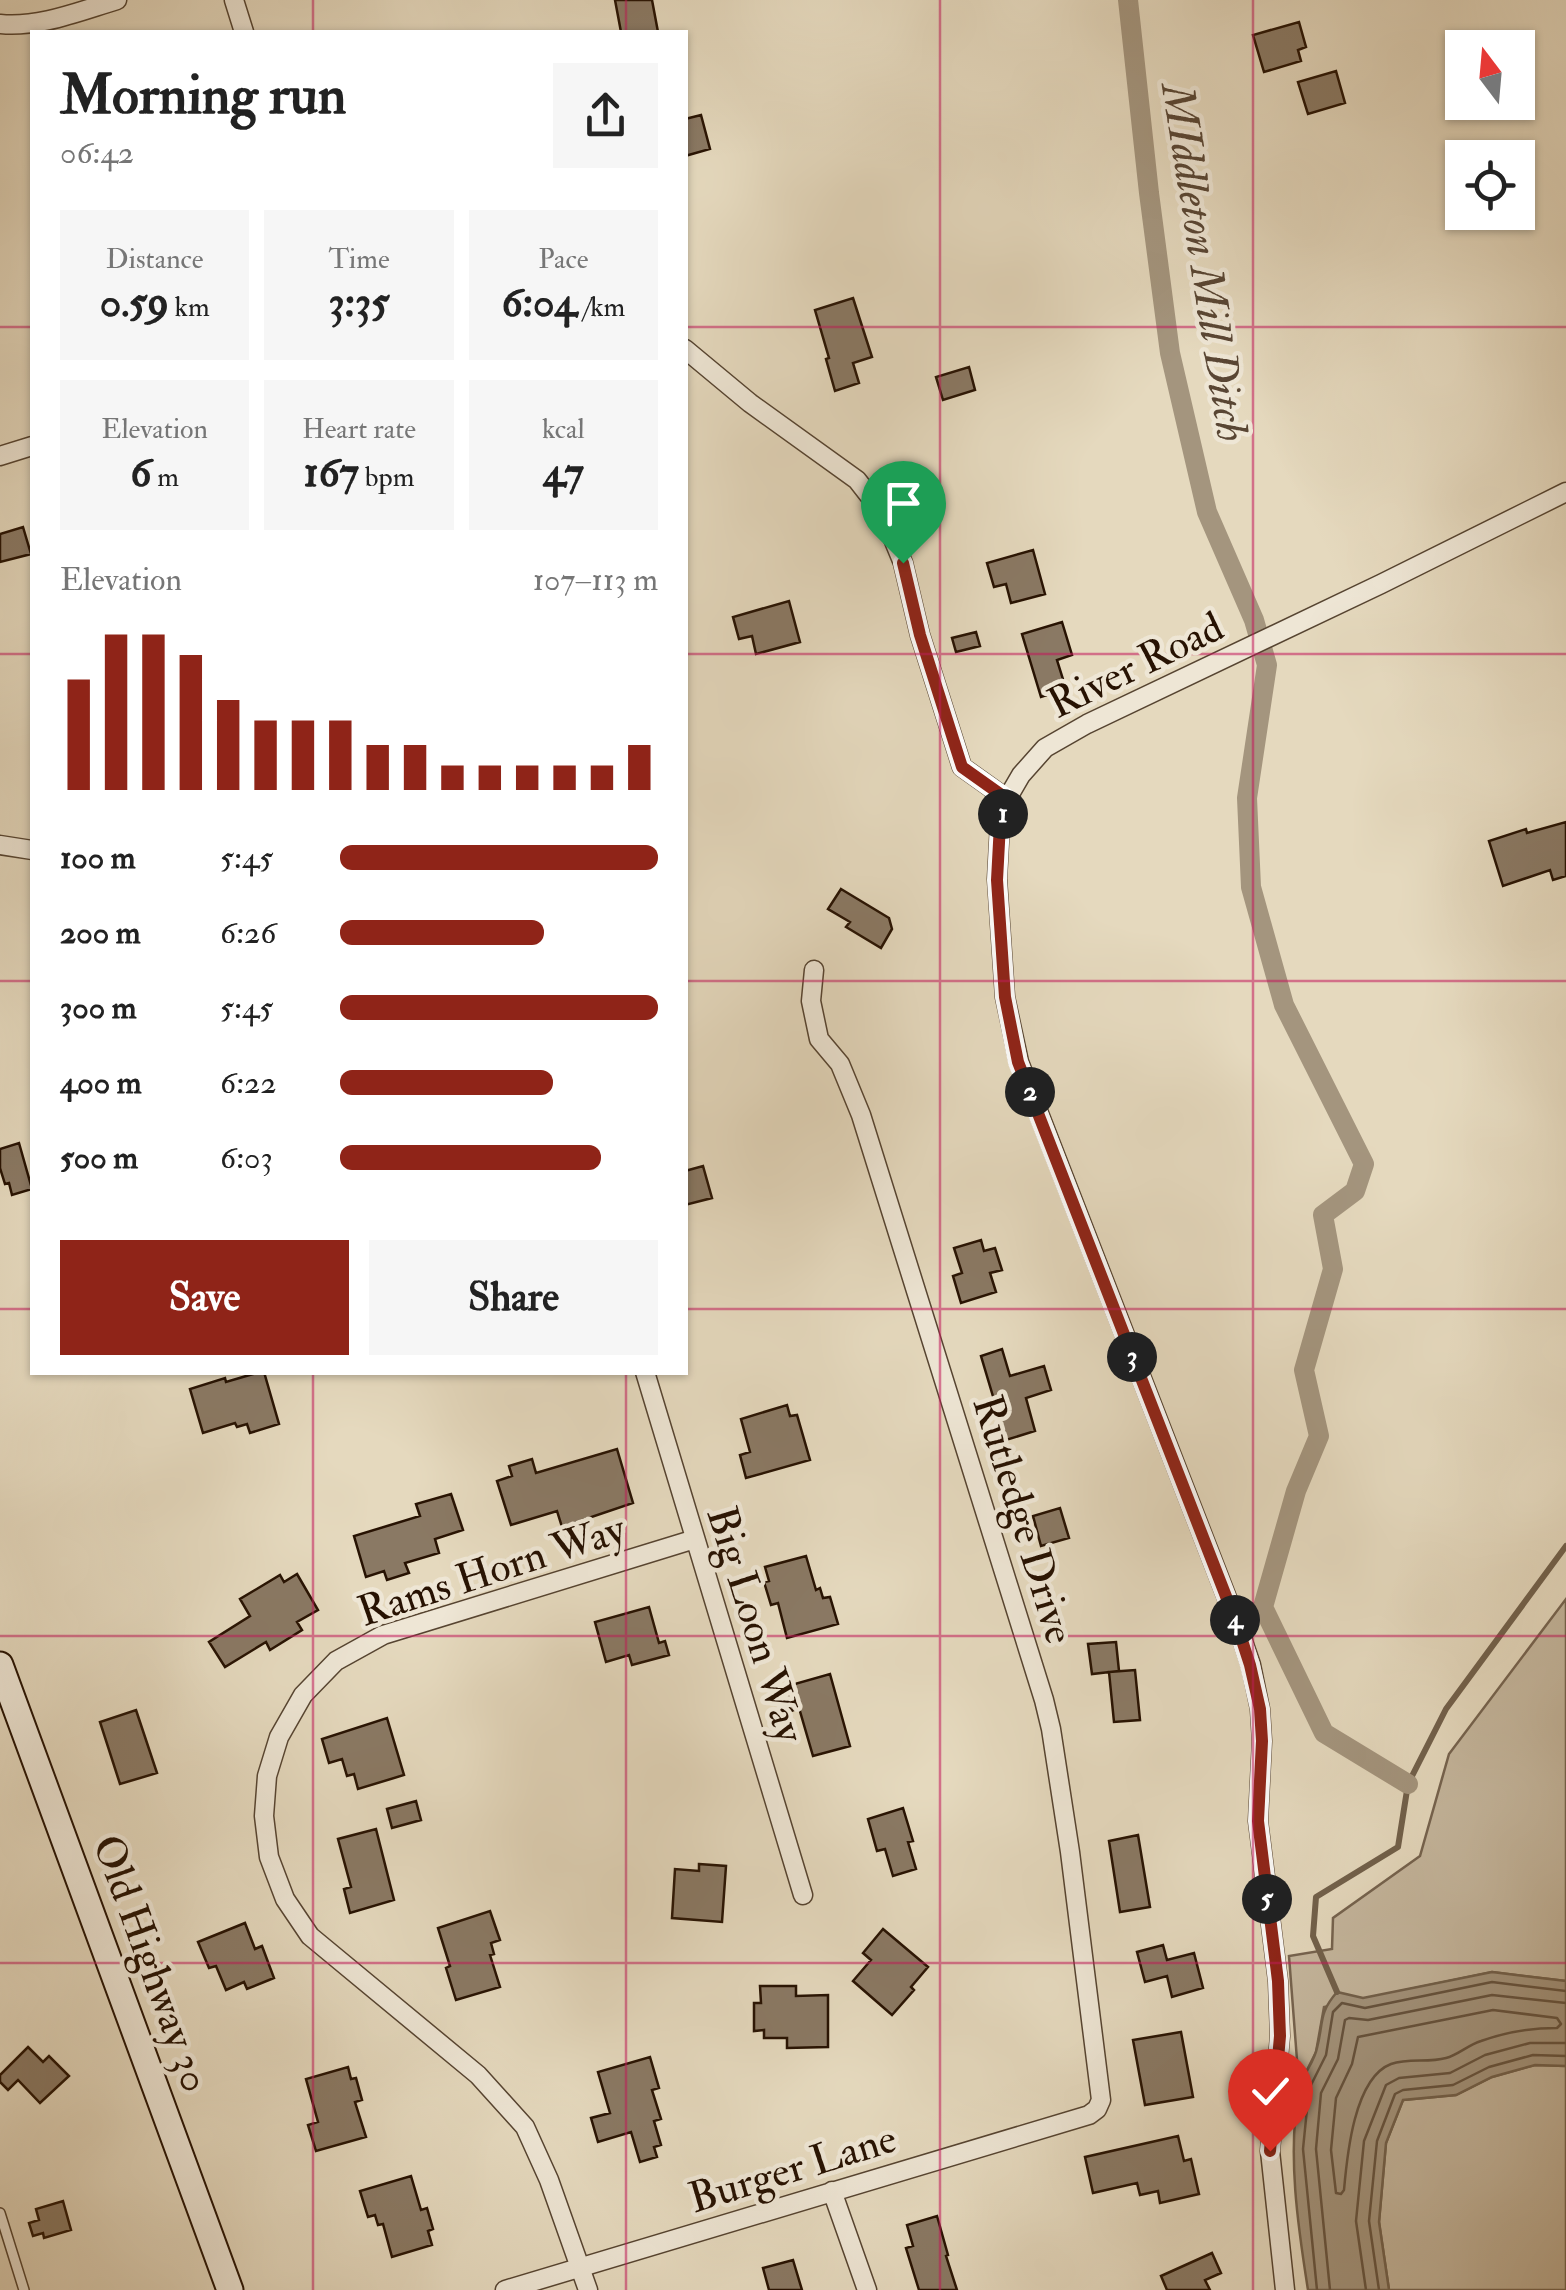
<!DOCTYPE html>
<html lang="en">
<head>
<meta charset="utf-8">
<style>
	:root { --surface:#fff; --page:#f6f6f6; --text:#222; --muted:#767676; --accent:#8f2418 }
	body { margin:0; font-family:"IM FELL Double Pica",serif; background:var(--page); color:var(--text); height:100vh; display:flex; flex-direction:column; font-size:38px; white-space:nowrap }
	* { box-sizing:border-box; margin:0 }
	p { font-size:32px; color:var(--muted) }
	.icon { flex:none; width:55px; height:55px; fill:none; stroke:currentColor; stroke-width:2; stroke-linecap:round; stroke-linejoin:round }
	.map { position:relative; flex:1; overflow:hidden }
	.sheet { position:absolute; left:30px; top:30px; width:658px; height:1345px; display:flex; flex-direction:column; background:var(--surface); border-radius:0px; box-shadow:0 2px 8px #0004 }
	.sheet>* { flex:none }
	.needle { width:65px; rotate:344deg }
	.tools { position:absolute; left:1445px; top:30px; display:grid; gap:20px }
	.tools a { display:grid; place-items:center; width:90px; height:90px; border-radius:0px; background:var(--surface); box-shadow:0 2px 8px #0004; font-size:50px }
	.pin { position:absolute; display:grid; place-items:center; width:85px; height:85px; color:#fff; margin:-102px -42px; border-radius:50% 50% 50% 0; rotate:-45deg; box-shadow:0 0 10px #0007 }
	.pin .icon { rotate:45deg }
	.km { position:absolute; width:50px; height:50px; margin:-25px; border-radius:50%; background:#222; color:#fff; font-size:28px; line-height:50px; text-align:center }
	.round { display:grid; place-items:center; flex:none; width:105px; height:105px; border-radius:0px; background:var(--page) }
	.overview { display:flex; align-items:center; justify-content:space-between; height:170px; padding:0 30px }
	h1 { font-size:55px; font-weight:800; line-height:75px }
	.stats { display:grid; grid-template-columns:repeat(3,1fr); gap:15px; height:170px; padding:10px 30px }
	.stats div { display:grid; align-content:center; border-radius:0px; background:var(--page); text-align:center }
	.stats b { font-size:42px; font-weight:800 }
	.stats small { font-size:28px; font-weight:400 }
	.stats p { font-size:28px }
	.chart { height:280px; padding:20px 30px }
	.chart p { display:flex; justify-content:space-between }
	.chart svg { width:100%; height:180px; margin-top:10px; stroke:var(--accent); stroke-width:6 }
	.button { display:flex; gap:20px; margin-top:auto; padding:20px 30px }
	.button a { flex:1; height:115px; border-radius:0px; background:var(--accent); color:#fff; font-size:40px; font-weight:800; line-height:115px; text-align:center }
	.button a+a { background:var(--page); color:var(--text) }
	ul { padding:0 30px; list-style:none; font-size:32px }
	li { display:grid; grid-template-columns:160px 120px 1fr; align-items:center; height:75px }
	li i { height:25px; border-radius:12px; background:var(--accent) }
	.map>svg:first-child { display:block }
	.green { fill:#c5b79e; stroke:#766450; stroke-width:2.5 }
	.water { fill:#a4957e; stroke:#72614c; stroke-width:2.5 }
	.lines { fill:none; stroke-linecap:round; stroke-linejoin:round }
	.shore { stroke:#665440; stroke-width:2.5 }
	.stream { stroke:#72614c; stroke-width:6 }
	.canal { stroke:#a4957e; stroke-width:20 }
	.building { fill:#8a7964; stroke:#271202; stroke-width:2.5 }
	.lane-casing { stroke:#564431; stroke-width:12 }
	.street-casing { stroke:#564431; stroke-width:21 }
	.secondary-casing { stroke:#271202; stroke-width:29 }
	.lane { stroke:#eee6d5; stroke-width:9 }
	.street { stroke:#eee6d5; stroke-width:18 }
	.secondary { stroke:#eee6d5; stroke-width:25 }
	.route-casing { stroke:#fff; stroke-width:20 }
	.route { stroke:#8f2418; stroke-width:12 }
	.grid { fill:none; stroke:#c2185b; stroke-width:2.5; stroke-opacity:0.55 }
	.labels { text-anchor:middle; stroke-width:9; stroke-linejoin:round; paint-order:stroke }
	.street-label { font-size:42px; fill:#271202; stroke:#eee6d5 }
	.water-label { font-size:45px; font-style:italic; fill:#594634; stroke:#eee6d5 }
</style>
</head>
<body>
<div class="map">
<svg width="1566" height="2290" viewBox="0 0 1566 2290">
	<rect width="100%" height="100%" fill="#e5d9be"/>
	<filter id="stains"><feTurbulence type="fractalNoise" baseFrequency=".002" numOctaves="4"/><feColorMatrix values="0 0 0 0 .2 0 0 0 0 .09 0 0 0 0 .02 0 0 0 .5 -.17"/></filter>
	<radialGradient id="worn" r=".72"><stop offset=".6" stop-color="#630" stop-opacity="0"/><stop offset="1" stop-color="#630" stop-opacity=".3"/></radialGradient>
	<path class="green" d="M1566 1599V1981L1492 1972 1324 2007 1316 2052 1299 2086 1289 1956 1332 1949 1333 1918 1420 1856 1449 1754Z
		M1535 2065 1566 2066V2290H1389L1379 2222 1386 2143 1403 2100 1456 2095 1492 2077Z"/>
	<path class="water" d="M1492 1972 1566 1981V2066L1535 2065 1492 2077 1456 2095 1403 2100 1386 2143 1379 2222 1389 2290H1308C1298 2227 1287 2153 1299 2090 1302 2075 1314 2063 1317 2048 1324 2021 1318 2014 1337 1992L1363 1998Z"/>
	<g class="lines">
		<path class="shore" d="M1493 2010 1557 2018 1561 2024 1557 2028C1530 2028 1506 2032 1481 2041 1468 2045 1458 2055 1446 2058 1428 2063 1409 2058 1391 2064 1354 2078 1347 2156 1344 2190L1341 2194 1336 2193 1331 2150 1336 2098 1352 2064 1358 2037Z
			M1317 2290 1303 2149 1309 2089 1326 2055 1333 2012 1342 2003 1365 2008 1492 1982 1566 1991
			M1330 2290 1316 2149 1321 2093 1338 2059 1345 2020 1349 2018 1368 2020 1492 1995 1566 2003
			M1366 2290 1356 2221 1364 2141 1386 2085 1399 2078 1450 2073 1485 2055 1530 2043H1566
			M1379 2290 1369 2221 1377 2141 1395 2094 1403 2090 1453 2085 1489 2067 1533 2055 1566 2056"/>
		<path class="stream" d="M1337 1992 1313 1936 1316 1897 1398 1847 1408 1784 1446 1709 1566 1546"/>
		<path class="canal" d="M1128 0 1149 193 1170 353 1207 512 1254 620 1267 665 1247 798 1251 887 1284 1005 1364 1164 1355 1191 1323 1215 1333 1269 1304 1370 1319 1436 1296 1491 1263 1607 1324 1733 1408 1784"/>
	</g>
	<path class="building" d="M615 0H652L658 32H621Z
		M1299 22 1306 47 1298 50 1301 61 1264 72 1253 35Z
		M1336 71 1345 103 1308 114 1298 82Z
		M701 115 710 149 685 156V119Z
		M853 298 872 357 853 363 859 383 835 391 826 359 829 358 815 310Z
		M969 367 975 390 943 400 936 377Z
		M23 527 31 554 0 562V534Z
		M1033 550 1045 594 1011 603 1006 584 994 587 987 563Z
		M789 601 800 642 756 654 752 636 739 639 733 617Z
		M1062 622 1072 655 1057 660 1066 689 1041 697 1022 634Z
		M976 632 980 646 956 652 952 638Z
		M1566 822V876L1553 880 1550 870 1503 886 1489 841 1526 829 1527 833Z
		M841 889 889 918 892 929 881 948 846 927 850 922 828 909Z
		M19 1143 32 1189 12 1195 9 1183 5 1184 0 1168V1149Z
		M703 1166 712 1198 685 1205V1171Z
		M981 1240 984 1251 995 1248 1002 1270 990 1273 996 1292 961 1303 953 1276 962 1273 954 1248Z
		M1002 1349 1010 1376 1044 1366 1051 1390 1026 1398 1035 1431 1006 1440 981 1356Z
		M260 1372H264L279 1424 250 1433 247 1424 237 1427 235 1423 203 1433 190 1389 225 1378 226 1382Z
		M787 1405 790 1416 797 1415 810 1460 746 1478 740 1455 750 1452 741 1419Z
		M617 1449 633 1503 562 1527 557 1511 511 1525 497 1481 512 1476 509 1466 532 1459 536 1473Z
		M451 1494 463 1530 435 1539 439 1553 405 1563 409 1573 387 1580 384 1571 366 1577 354 1536 420 1516 416 1504Z
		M1060 1508 1069 1538 1041 1546 1033 1516Z
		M806 1556 816 1590 820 1588 823 1598 830 1597 838 1624 787 1638 778 1603 771 1605 764 1582 769 1581 765 1567Z
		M297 1574 318 1610 297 1622 302 1630 270 1650 266 1642 225 1667 209 1642 250 1616 240 1599 280 1575 284 1582Z
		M649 1607 659 1643 665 1641 669 1655 632 1665 629 1655 606 1662 595 1622Z
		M1116 1642 1119 1671 1092 1674 1088 1644Z
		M1135 1670 1140 1720 1114 1722 1109 1672Z
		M830 1674 850 1746 813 1756 799 1708 791 1711 784 1687Z
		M136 1710 157 1773 120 1784 100 1722Z
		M387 1718 404 1775 358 1789 354 1774 347 1776 342 1759 329 1763 322 1739Z
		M416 1801 421 1820 392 1828 387 1809Z
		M903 1808 913 1841 908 1842 916 1869 893 1876 885 1849 877 1851 868 1819Z
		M376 1829 394 1900 350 1913 344 1889 351 1887 338 1839Z
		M1138 1835 1150 1907 1120 1912 1109 1841Z
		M699 1864 726 1866 722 1922 672 1918 675 1869 699 1871Z
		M490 1911 500 1940 491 1943 494 1954 490 1955 500 1987 456 2000 446 1968 450 1966 438 1928Z
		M245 1923 255 1949 262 1946 274 1978 247 1989 244 1982 226 1990 216 1966 209 1968 198 1942Z
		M883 1929 928 1967 911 1987 914 1990 892 2015 853 1981 871 1960 863 1953Z
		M1163 1945 1167 1960 1194 1953 1203 1988 1172 1997 1167 1976 1145 1982 1137 1952Z
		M760 1986H796V1996L828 1995V2047L787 2048V2038H764V2030L754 2031V2003H761Z
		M1181 2032 1193 2097 1145 2105 1133 2040Z
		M28 2047 43 2062 49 2056 69 2076 40 2103 18 2080 8 2090 0 2082V2075Z
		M650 2057 659 2088 652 2090 661 2119 654 2121 661 2145 654 2147 657 2157 640 2162 631 2132 598 2142 591 2118 610 2113 598 2072Z
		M348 2067 351 2079 356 2078 362 2100 355 2102 366 2137 316 2151 308 2125 318 2122 306 2079Z
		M1178 2136 1184 2161 1191 2159 1199 2194 1160 2203 1158 2191 1140 2195 1137 2183 1093 2193 1085 2157Z
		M411 2176 421 2210 427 2208 433 2229 428 2231 432 2245 392 2257 383 2224 378 2225 375 2215 368 2217 360 2191Z
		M63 2201 71 2230 44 2238 43 2233 33 2236 29 2223 39 2220 36 2209Z
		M937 2216 948 2255 946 2256 957 2290H919L906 2248 913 2246 907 2225Z
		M1212 2253 1221 2273 1205 2280 1210 2290H1167L1161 2276Z
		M793 2260 802 2290H769L763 2268Z"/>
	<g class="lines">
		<defs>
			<path id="lane" d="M0 2213 24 2290"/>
			<path id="street" d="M234 0 244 32
				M0 24C39 28 80 11 117 0
				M685 349 750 403 857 480 882 512 903 563 920 635 962 767 1007 799
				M0 456 32 446
				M0 845 32 850
				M645 1372 803 1895
				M832 2191 867 2290
				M505 2290 1089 2115 1097 2109 1101 2100 1070 1852 1051 1729 1044 1700 861 1115 840 1064 819 1039 811 1001 814 970
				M588 2290 549 2180 525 2127 478 2075 310 1936 285 1899 269 1857 264 1816 267 1776 279 1737 303 1695 336 1661 383 1635 695 1539
				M1285 2290 1270 2151 1280 2036 1278 1981 1258 1821 1262 1741 1260 1709 1251 1665 1236 1621 1019 1062 1005 997 997 879 1000 824 1007 799 1021 775 1045 748 1087 724 1381 584 1566 492"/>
			<path id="secondary" d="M0 1665 230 2290"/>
		</defs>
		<use href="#lane" class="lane-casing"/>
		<use href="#street" class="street-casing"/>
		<use href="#secondary" class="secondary-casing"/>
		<use href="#lane" class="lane"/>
		<use href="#street" class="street"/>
		<use href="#secondary" class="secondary"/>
	</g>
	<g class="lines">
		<defs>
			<path id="route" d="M903 563 920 635 962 767 1007 799 1000 824 997 880 1005 997 1018 1062 1236 1622 1250 1665 1260 1709 1262 1741 1258 1821 1278 1981 1280 2036 1270 2151"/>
		</defs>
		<use href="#route" class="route-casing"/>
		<use href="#route" class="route"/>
	</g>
	<path class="grid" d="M313 0V32M626 0V32M940 0V2290M1253 0V2290M0 327H32M685 327H1566M0 654H32M685 654H1566M0 981H32M685 981H1566M0 1309H32M685 1309H1566M313 1372V2290M626 1372V2290M0 1636H1566M0 1963H1566"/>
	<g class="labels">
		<g class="street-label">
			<text transform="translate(1135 664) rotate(-26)" y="15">River Road</text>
			<text transform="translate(1025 1519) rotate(73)" y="15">Rutledge Drive</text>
			<text transform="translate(491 1569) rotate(-18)" y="15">Rams Horn Way</text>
			<text transform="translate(757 1624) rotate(73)" y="15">Big Loon Way</text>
			<text transform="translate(153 1963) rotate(70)" y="15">Old Highway 30</text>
			<text transform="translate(792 2167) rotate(-17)" y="15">Burger Lane</text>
		</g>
		<g class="water-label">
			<text transform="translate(1206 262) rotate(81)" y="16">MIddleton Mill Ditch</text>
		</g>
	</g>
	<rect width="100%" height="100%" filter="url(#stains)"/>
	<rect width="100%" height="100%" fill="url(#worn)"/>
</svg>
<div class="tools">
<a><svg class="needle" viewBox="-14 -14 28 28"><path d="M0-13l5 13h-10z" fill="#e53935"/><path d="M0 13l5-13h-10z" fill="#767676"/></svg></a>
<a><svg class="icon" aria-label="locate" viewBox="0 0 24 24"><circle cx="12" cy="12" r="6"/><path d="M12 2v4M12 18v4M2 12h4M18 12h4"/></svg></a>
</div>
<div class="pin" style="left:903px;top:563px;background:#1e9e55"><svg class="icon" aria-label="arrive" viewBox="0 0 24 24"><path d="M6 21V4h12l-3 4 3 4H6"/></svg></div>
<div class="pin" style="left:1270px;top:2151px;background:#d93025"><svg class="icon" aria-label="check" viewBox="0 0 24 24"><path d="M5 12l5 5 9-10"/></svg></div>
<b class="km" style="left:1003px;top:814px">1</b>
<b class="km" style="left:1030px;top:1092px">2</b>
<b class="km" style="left:1132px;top:1357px">3</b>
<b class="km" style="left:1235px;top:1620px">4</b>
<b class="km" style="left:1267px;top:1899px">5</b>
<section class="sheet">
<div class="overview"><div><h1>Morning run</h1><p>06:42</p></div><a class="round"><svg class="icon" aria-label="share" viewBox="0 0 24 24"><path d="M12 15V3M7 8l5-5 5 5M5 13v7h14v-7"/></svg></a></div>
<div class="stats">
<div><p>Distance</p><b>0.59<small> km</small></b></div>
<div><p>Time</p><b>3:35</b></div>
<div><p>Pace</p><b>6:04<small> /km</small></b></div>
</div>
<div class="stats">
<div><p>Elevation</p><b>6<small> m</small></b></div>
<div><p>Heart rate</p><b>167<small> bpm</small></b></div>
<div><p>kcal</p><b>47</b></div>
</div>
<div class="chart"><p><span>Elevation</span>107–113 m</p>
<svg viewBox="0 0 160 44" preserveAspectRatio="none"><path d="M5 44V17M15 44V6M25 44V6M35 44V11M45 44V22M55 44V27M65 44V27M75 44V27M85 44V33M95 44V33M105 44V38M115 44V38M125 44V38M135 44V38M145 44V38M155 44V33"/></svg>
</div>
<ul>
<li><b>100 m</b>5:45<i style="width:100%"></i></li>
<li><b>200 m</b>6:26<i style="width:64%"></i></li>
<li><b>300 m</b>5:45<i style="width:100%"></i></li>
<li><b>400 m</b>6:22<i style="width:67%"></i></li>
<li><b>500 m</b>6:03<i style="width:82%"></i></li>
</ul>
<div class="button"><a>Save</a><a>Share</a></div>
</section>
</div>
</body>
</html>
